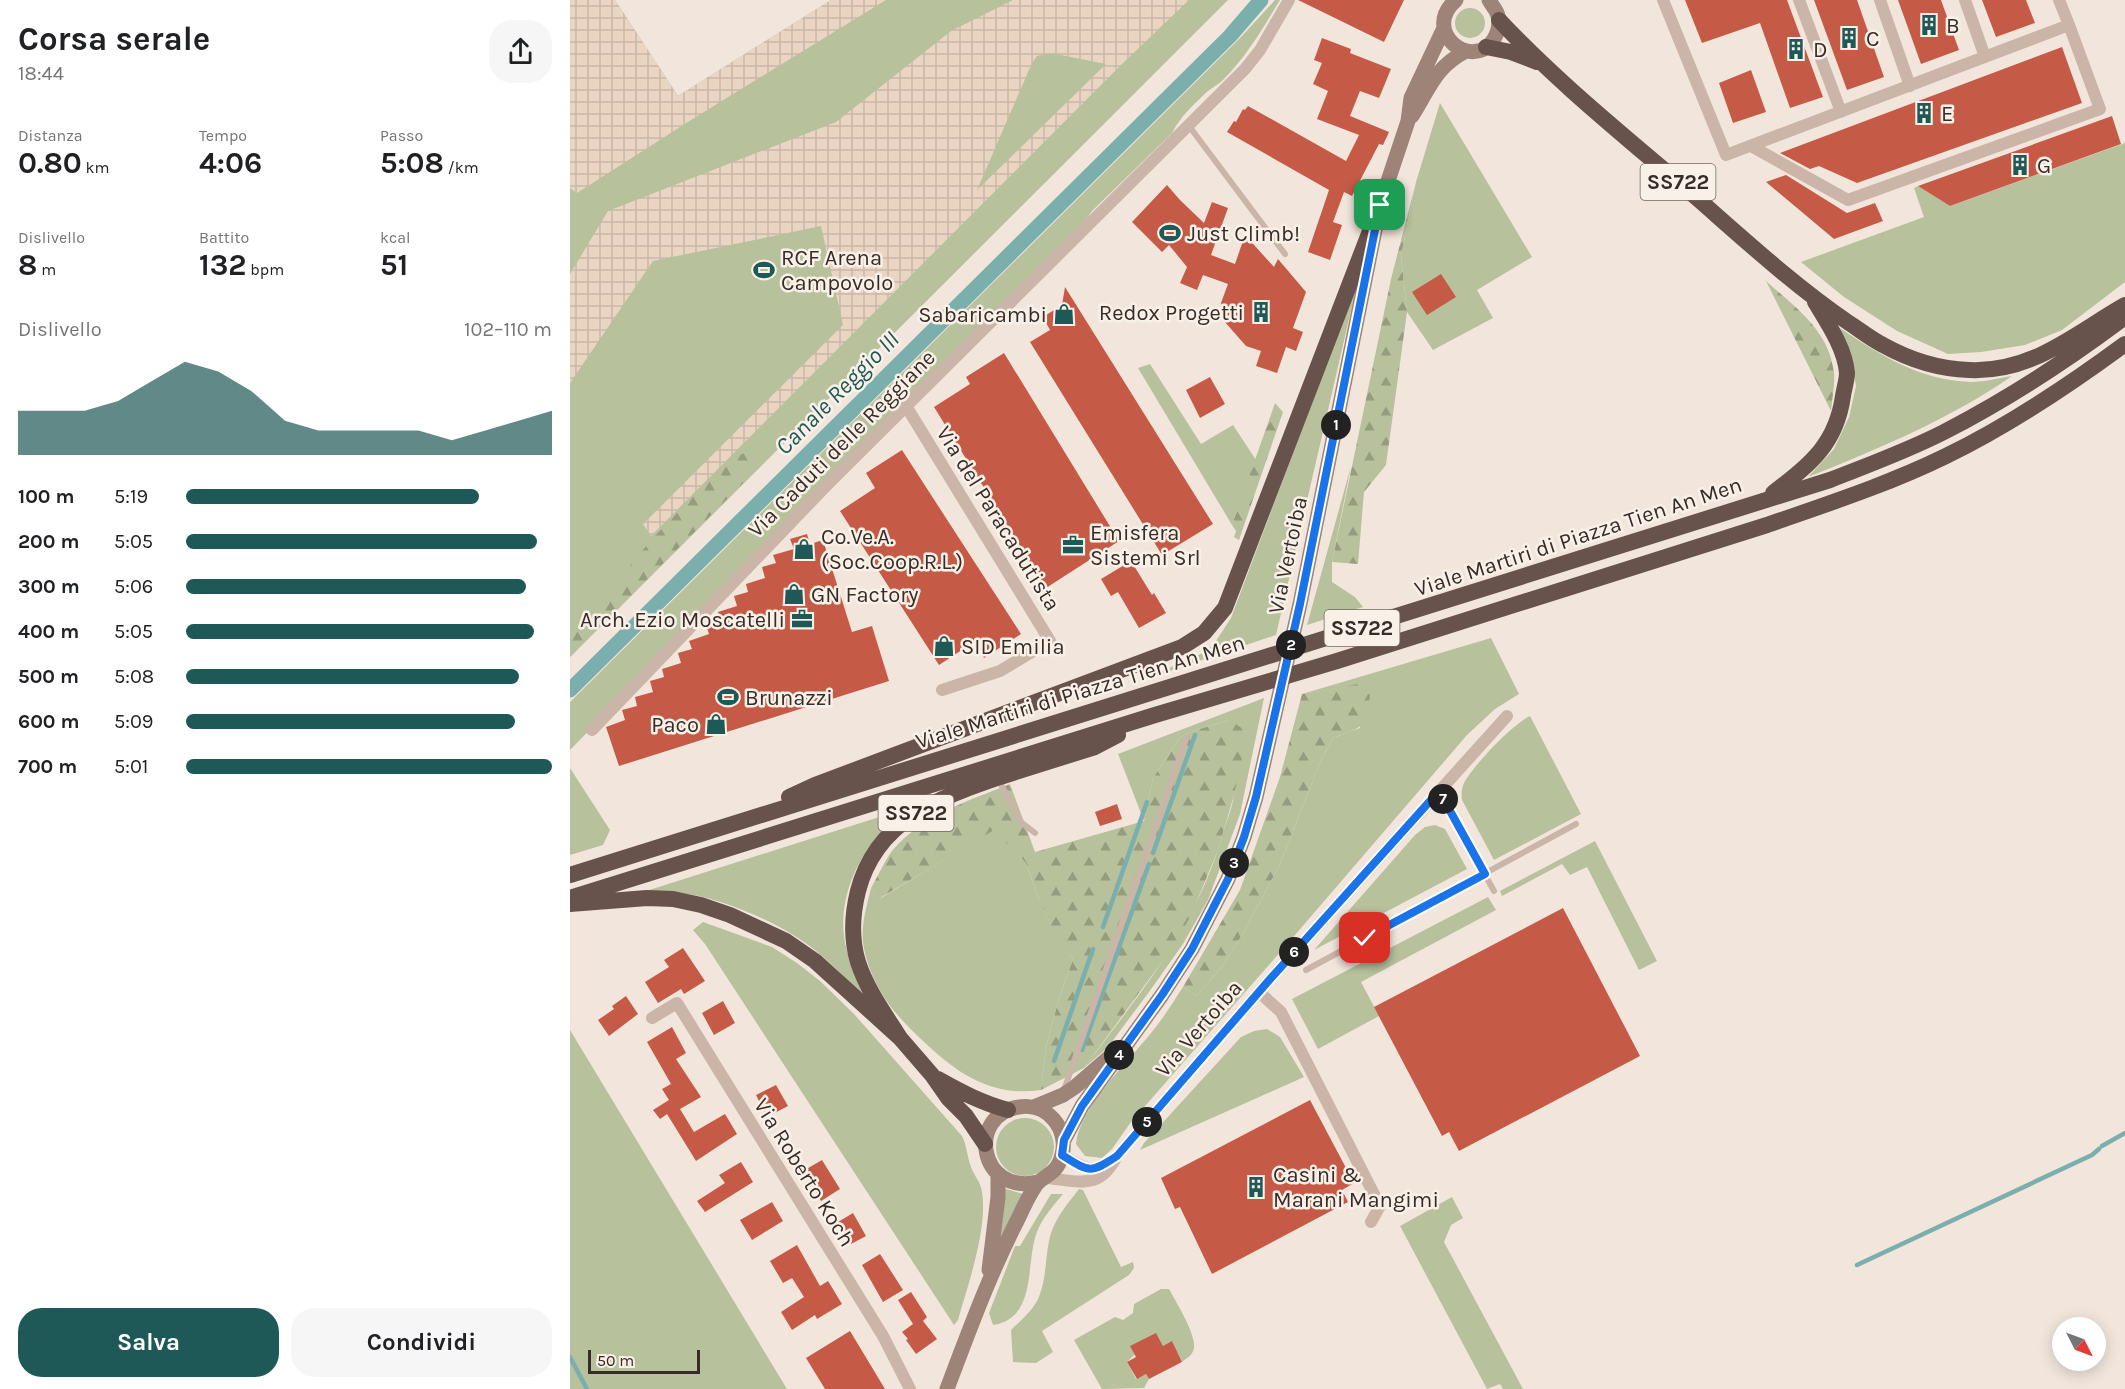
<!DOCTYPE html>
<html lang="it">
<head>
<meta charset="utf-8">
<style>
	:root { --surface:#fff; --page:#f6f6f6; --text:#202124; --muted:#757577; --accent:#1e5857 }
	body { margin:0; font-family:Karla,sans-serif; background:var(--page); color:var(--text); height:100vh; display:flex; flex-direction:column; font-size:22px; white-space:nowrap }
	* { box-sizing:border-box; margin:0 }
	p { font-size:20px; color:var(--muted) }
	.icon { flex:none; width:33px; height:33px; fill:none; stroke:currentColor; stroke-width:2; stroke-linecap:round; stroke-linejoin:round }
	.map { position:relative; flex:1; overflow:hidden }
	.side { display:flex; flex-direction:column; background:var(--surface); width:570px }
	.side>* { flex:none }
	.needle { width:39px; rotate:132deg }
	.fabs { position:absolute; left:1482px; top:1317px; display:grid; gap:12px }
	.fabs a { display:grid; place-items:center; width:54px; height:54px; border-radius:50%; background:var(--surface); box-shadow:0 3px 15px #0003; font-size:30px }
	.scale { position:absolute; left:18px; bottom:15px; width:112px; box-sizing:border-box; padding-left:6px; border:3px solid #372c28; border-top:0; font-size:16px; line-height:21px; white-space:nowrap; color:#372c28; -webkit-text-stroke:4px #f9f0e8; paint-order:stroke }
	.pin { position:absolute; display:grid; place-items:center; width:51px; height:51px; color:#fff; margin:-26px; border-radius:12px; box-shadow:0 3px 9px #0006 }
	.km { position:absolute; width:30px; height:30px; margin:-15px; border-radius:50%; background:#222; color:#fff; font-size:16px; line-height:30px; text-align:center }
	.round { display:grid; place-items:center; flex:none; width:63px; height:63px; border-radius:24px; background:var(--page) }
	.headline { display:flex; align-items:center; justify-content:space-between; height:102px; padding:0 18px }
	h1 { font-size:33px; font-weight:700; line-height:45px }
	.stats { display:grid; grid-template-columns:repeat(3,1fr); gap:9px; height:102px; padding:6px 18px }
	.stats div { display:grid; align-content:center }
	.stats b { font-size:30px; font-weight:700 }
	.stats small { font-size:16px; font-weight:400 }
	.stats p { font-size:16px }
	.chart { height:168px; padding:12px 18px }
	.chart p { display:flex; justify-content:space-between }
	.chart svg { width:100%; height:108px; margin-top:6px; fill:var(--accent); opacity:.7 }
	.primary-button { display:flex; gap:12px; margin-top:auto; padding:12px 18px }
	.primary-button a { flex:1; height:69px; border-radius:24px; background:var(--accent); color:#fff; font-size:24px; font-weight:700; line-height:69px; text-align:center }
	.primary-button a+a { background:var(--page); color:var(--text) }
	ul { padding:0 18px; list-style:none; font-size:20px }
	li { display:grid; grid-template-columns:96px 72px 1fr; align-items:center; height:45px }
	li i { height:15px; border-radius:8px; background:var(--accent) }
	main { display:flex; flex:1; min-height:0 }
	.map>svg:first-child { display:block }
	.green { fill:#b7c19c }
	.forest { fill:url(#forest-firs) }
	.plaza { fill:url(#plaza-grid); fill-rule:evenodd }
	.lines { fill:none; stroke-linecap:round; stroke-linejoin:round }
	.stream { stroke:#7bafad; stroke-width:4.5 }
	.canal { stroke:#7bafad; stroke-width:15 }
	.building { fill:#c55b47 }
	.service { stroke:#cab5a8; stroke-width:6 }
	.minor { stroke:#cab5a8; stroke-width:12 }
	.secondary { stroke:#9e8379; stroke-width:15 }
	.trunk { stroke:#68534c; stroke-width:16 }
	.route-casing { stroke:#fff; stroke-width:12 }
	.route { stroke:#1a73e8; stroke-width:8 }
	.labels { text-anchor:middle; stroke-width:5; stroke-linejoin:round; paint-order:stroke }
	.shield { fill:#f9f0e8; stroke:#716762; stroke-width:1.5 }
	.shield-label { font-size:21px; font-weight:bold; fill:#372c28 }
	.poi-label { font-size:22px; fill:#372c28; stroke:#f9f0e8; text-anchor:start }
	.street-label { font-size:22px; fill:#372c28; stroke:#f9f0e8 }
	.water-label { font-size:24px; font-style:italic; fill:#1e5857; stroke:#f9f0e8 }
</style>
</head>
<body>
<main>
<section class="side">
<div class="headline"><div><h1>Corsa serale</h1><p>18:44</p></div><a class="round"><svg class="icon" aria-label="share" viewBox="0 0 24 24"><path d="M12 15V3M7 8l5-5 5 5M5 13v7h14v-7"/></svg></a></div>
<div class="stats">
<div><p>Distanza</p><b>0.80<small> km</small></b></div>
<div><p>Tempo</p><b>4:06</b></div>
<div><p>Passo</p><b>5:08<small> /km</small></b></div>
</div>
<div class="stats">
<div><p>Dislivello</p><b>8<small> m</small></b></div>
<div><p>Battito</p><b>132<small> bpm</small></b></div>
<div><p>kcal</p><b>51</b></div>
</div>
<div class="chart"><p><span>Dislivello</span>102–110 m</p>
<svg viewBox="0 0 160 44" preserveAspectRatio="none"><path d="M0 44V26L10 26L20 26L30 22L40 14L50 6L60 10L70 18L80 30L90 34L100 34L110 34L120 34L130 38L140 34L150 30L160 26V44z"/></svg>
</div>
<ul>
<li><b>100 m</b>5:19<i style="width:80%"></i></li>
<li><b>200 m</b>5:05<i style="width:96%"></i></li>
<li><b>300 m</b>5:06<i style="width:93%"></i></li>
<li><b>400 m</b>5:05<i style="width:95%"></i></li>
<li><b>500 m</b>5:08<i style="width:91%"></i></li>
<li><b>600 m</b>5:09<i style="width:90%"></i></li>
<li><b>700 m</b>5:01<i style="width:100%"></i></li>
</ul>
<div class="primary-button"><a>Salva</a><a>Condividi</a></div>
</section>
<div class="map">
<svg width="1555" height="1389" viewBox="0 0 1555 1389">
	<defs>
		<pattern id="forest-firs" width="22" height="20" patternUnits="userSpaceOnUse" patternTransform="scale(1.5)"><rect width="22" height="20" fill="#b7c19c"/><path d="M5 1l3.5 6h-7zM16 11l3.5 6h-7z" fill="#969d7f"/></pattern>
		<pattern id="plaza-grid" width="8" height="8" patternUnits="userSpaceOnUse" patternTransform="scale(1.5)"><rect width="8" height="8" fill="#ead5c3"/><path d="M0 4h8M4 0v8" fill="none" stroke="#c9b7a8"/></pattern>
	</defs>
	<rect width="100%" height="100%" fill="#f2e6dc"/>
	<path class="green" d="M0 0H45L108 96 261 0H658L0 657Z
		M705 0H710C693 28 677 56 653 80 649 84 643 87 638 91 625 103 610 117 602 133L522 211 493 251 336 406 0 750V702L671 37Z
		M885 23a15 15 0 1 1 30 0a15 15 0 1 1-30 0Z
		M870 103 962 257 907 290 923 318 863 350 837 312 831 256 846 182Z
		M1555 143V282L1492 330 1455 345 1411 352 1378 354 1327 331 1274 297 1231 262 1354 217 1344 188 1348 186 1380 206Z
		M788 280 706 635 567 682 633 653 644 644 661 618Z
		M1270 328C1311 356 1350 380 1401 382 1414 382 1429 378 1442 376 1380 419 1308 449 1238 477L1264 449 1279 417 1286 386 1281 355Z
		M580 364 631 444 663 425 686 460 662 525 568 368Z
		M781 466 762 562V582L785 597 793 607 737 625Z
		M921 638 949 694 925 709 897 735 713 949 561 1122 542 1149 532 1158 515 1156 506 1144C509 1108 558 1062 581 1033 593 1019 603 1002 613 987L626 996 651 968 674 932 710 864 751 760 763 738 790 728 788 685 732 694Z
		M694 698 670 814 638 900 613 944 579 992 538 1047 514 1068C571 992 627 926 653 833 657 820 663 806 664 793 665 769 662 744 660 720L626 730 610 737 583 778 574 821 548 754Z
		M960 716 1011 814 924 860 892 800C891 791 892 785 897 778 908 761 943 724 960 716Z
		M0 768 40 830 33 845 0 855Z
		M344 806C333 814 320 821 311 832 283 863 265 909 277 951 282 971 293 988 302 1006 284 987 266 967 246 951 215 926 167 905 129 896 111 892 91 893 73 892Z
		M865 825 875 829 897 869 744 950 845 835 855 827Z
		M424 829 456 863 468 897 486 936 503 959 488 1002 476 1047 471 1090C444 1094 420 1089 396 1075 374 1063 327 1019 314 997 304 982 295 960 293 942 291 924 297 905 301 888L311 898Z
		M1025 841 1087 961 1069 970 1017 867 1000 875 992 864 932 896 930 891Z
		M918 897 926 910 791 982 809 1016 748 1049 722 999Z
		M133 922 202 947 227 963 250 981 284 1014 392 1136C397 1146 397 1156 401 1167 404 1176 411 1182 412 1192 418 1228 398 1285 388 1320L384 1325 135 944 123 930Z
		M697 1029 710 1037 734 1077 570 1150 574 1143 671 1037 684 1031Z
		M0 1030 217 1389H0Z
		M426 1147a29 29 0 1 1 58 0a29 29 0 1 1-58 0Z
		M433 1188 453 1194 426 1250Z
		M509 1189 513 1190 551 1267 563 1262 564 1268 559 1275 472 1331 483 1352 466 1363 443 1362 441 1330C452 1319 465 1309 470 1294 477 1275 475 1253 481 1233 487 1216 498 1203 509 1189Z
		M481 1194H493C484 1205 472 1218 467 1232 455 1262 468 1318 423 1325L419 1313 445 1246H450Z
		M882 1197 893 1218 881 1225 874 1242 953 1389H933L930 1384 917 1389 830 1226Z
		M591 1289H599C606 1302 626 1334 624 1348 623 1355 617 1358 612 1362L602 1342 593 1346 586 1334 557 1362 566 1379 576 1374 579 1379 574 1388 532 1389 504 1340 545 1317 553 1320 563 1313 564 1304Z"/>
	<path class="forest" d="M846 182 831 256 837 312 816 465 794 492 788 564 762 562 821 279Z
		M1196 281C1226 308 1259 330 1264 373 1265 385 1262 399 1261 411Z
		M705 403 713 412 669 540 664 537 666 531 662 525Z
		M213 443 0 657V638L82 539 161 457Z
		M788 684 800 695C796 729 793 727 763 738L751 760 710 864 674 932 651 968 626 996 613 987 670 890 710 777 732 694Z
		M660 720 673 729 675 745 664 795 648 850 622 913 605 944 514 1068 471 1090 476 1047 488 1002 503 959 486 937 468 897 456 863 424 830 310 898 301 888C308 876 314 862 322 851 352 815 398 801 440 784L465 852 574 821 583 778 610 737 626 730Z"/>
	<path class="plaza" d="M0 0H45L108 96 261 0H316L121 120 7 193 0 188Z
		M443 0H619L550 66 81 536 73 524 273 325 251 226 83 261 0 383V274L38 211 266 122 381 31ZM481 53 536 64 407 190 462 63 467 56Z"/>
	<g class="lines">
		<path class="stream" d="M583 853 625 735
			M533 927 577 802
			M512 1050 579 864
			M484 1061 523 949
			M1532 1146 1555 1133
			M1287 1265 1522 1155 1529 1149
			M0 1357 17 1389"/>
		<path class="canal" d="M0 690 660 36 691 0"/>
	</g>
	<path class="building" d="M728 0H834L814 42Z
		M1115 0H1217L1253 97 1220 108 1190 23 1132 43Z
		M1244 0H1287L1314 77 1277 90Z
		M1328 0H1371L1389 50 1351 64Z
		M1412 0H1456L1465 23 1426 37Z
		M752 38 781 49 780 53 821 69 809 98 790 91 780 116 819 132 813 145 809 144 782 196 774 192 763 222 772 225 760 260 738 252 759 190 657 132 664 121 666 122 673 109 675 110 678 106 776 161 789 135 747 119 758 91 743 84 752 63 744 60Z
		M1492 47 1512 103 1287 183 1249 166 1240 169 1210 153Z
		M1181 70 1196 112 1163 123 1149 83Z
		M1542 116 1551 144 1380 206 1348 186Z
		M1216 175 1277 213 1305 203 1313 221 1264 239 1196 182Z
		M597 185 610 200 634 223 642 202 658 208 641 255 665 264 675 235 704 267 708 259 736 292 723 328 733 332 726 351 716 347 707 373 686 366 691 351 676 346 654 321 651 303 658 284 633 275 627 290 610 283 617 267 599 245 592 252 562 222Z
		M871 274 886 297 857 315 842 292Z
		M495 287 643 524 592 555 460 342 480 330 473 317 492 305Z
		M434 353 549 541 476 588 364 407 400 384 396 377Z
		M640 377 655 404 630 418 616 390Z
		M332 450 451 634 414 658 404 642 369 665 270 511 305 488 296 473Z
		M237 534 240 544 253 540 282 632 302 626 319 681 49 766 36 727 55 720 52 710 67 706 65 697 83 692 80 681 94 677 92 669 111 663 108 653 122 649 119 641 139 634 136 625 150 620 148 612 167 606 164 596 178 592 176 584 195 578 192 567 206 563 203 555 224 549 220 539Z
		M561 561 582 595 584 593 596 613 569 628 548 592 541 596 531 579Z
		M547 804 552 819 530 826 525 812Z
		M993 908 1070 1056 889 1151 879 1132 872 1136 804 1007Z
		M113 948 135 981 114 994 111 989 88 1003 75 982 99 967 94 960Z
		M56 996 68 1014 39 1036 28 1020 44 1009 42 1006Z
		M153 1001 165 1023 144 1035 132 1013Z
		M102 1027 116 1053 106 1059 131 1097 110 1109 124 1132 155 1114 167 1134 126 1161 97 1114 90 1119 83 1110 99 1100 92 1089 101 1084 77 1042Z
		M206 1085 218 1106 197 1117 186 1095Z
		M740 1100 784 1183 772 1190 778 1202 642 1274 610 1207 605 1209 591 1178Z
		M252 1160 270 1189 251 1201 233 1171Z
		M171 1162 183 1182 135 1212 127 1201 155 1183 149 1175Z
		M202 1202 213 1221 182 1240 170 1220Z
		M283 1213 296 1236 281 1244 268 1222Z
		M227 1245 250 1286 258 1281 272 1304 247 1319 245 1315 222 1330 211 1312 234 1297 222 1278 213 1283 200 1261Z
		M310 1254 333 1290 313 1302 292 1265Z
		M341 1292 357 1317 353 1321 367 1339 346 1354 336 1340 338 1339 332 1332 343 1324 328 1300Z
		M280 1331 315 1389H255L236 1358Z
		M586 1333 593 1346 602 1341 612 1362 579 1379 576 1374 567 1379 557 1362 566 1357 560 1346Z"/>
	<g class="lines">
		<path class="service" d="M619 126 715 254
			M428 779 451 822 465 833
			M869 792 924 891
			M736 970 1006 824
			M494 1090 616 739"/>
		<path class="minor" d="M1093 0 1156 155 1499 25 1489 0
			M1229 0 1271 112
			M1310 0 1340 86
			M1395 0 1415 57
			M1181 146 1278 200 1530 109 1499 25
			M336 406 480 641 430 671 372 690
			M22 730 256 486 675 69 690 50 719 0
			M689 992 711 1012 810 1206 801 1222
			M82 1018 107 1003 313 1336 340 1389
			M492 1155C519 1171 519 1174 546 1157
			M477 1178C510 1181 529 1191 547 1156L701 978 937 716"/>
		<path class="secondary" d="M886 0C850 31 902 73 924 39 928 32 930 24 928 16 927 10 922 6 919 0
			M842 116C860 88 864 68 896 51
			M464 1107 493 1095 505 1087 543 1054
			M494 1140 512 1106 592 995 622 949 658 879 674 837 686 797 730 604 810 205 838 121 841 98 874 28
			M419 1270 428 1197V1174
			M377 1389C399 1331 420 1273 449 1217 454 1206 459 1195 466 1185 475 1174 487 1175 492 1155 499 1129 477 1102 449 1107 396 1115 409 1196 468 1182"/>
		<path class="trunk" d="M929 20C990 85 1061 141 1128 199 1177 242 1225 286 1279 323 1290 330 1301 339 1313 345 1340 360 1368 369 1399 370 1462 373 1504 334 1555 305
			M916 47 941 52 967 62
			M1203 493C1240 464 1266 445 1273 396 1274 389 1277 380 1277 373 1275 348 1257 322 1245 302
			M219 797 245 785 612 647 634 633 655 608 810 205
			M0 875 1260 480C1298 465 1337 451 1374 432 1438 399 1498 360 1555 317
			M0 898 585 715 767 661 1197 525C1257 504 1319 484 1376 456 1440 425 1498 386 1555 344
			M0 904 77 898 103 899 131 905 160 915 216 941 245 961 330 1038 362 1075 378 1098 396 1116 415 1144
			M330 1038C315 1014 297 990 288 962 281 939 282 915 288 891 306 820 369 798 430 777 462 767 494 757 525 747L548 735
			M368 1079C391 1092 412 1103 438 1110"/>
	</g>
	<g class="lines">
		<defs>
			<path id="route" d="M795 938 915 874 869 791 701 978 547 1156C520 1174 519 1172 492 1155L494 1140 512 1106 592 995 622 949 658 879 674 837 686 797 730 604 810 205"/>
		</defs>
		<use href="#route" class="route-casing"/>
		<use href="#route" class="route"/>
	</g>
	<defs>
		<symbol id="building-bare" viewBox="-9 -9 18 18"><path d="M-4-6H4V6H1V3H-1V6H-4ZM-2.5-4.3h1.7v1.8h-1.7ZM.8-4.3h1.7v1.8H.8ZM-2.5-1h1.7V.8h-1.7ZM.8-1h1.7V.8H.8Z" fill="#1e5857" stroke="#f9f0e8" stroke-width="2.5" paint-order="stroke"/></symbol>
		<symbol id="stadium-bare" viewBox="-9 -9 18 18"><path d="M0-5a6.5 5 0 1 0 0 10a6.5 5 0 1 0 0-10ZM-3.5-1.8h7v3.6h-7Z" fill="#1e5857" stroke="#f9f0e8" stroke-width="2.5" paint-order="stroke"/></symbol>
		<symbol id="shop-bare" viewBox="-9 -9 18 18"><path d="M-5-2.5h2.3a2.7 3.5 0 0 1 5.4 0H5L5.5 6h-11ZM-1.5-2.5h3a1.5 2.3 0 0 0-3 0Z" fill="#1e5857" stroke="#f9f0e8" stroke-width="2.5" paint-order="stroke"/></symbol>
		<symbol id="office-bare" viewBox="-9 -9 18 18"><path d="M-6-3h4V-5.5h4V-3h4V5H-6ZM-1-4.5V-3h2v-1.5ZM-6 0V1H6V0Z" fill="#1e5857" stroke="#f9f0e8" stroke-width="2.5" paint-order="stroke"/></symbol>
	</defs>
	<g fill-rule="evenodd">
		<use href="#building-bare" x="1344" y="10" width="30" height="30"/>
		<use href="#building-bare" x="1264" y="23" width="30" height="30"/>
		<use href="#building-bare" x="1211" y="34" width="30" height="30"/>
		<use href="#building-bare" x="1339" y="98" width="30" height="30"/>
		<use href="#building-bare" x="1435" y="150" width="30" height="30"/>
		<use href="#stadium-bare" x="585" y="218" width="30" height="30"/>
		<use href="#stadium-bare" x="179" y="255" width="30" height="30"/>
		<use href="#building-bare" x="676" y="297" width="30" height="30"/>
		<use href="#shop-bare" x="479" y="299" width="30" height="30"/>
		<use href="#office-bare" x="488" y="530" width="30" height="30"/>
		<use href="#shop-bare" x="219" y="534" width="30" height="30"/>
		<use href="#shop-bare" x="209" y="579" width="30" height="30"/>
		<use href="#office-bare" x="217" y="604" width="30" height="30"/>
		<use href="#shop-bare" x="359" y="631" width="30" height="30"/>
		<use href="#stadium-bare" x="143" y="682" width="30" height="30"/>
		<use href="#shop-bare" x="131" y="709" width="30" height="30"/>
		<use href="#building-bare" x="671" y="1172" width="30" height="30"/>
	</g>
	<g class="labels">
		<g class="shield">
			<rect x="1070.5" y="164" width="75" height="36" rx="4.5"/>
			<rect x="754.5" y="610" width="75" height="36" rx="4.5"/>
			<rect x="308.5" y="795" width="75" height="36" rx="4.5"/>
		</g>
		<g class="shield-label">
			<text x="1108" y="189">SS722</text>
			<text x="792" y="635">SS722</text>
			<text x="346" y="820">SS722</text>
		</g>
		<g class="poi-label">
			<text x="1376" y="33">B</text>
			<text x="1296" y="46">C</text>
			<text x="1243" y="57">D</text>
			<text x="1371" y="121">E</text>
			<text x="1467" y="173">G</text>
			<text x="617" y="241">Just Climb!</text>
			<text x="211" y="265">RCF Arena<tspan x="211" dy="25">Campovolo</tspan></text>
			<text x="674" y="320" text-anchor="end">Redox Progetti</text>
			<text x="477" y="322" text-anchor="end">Sabaricambi</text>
			<text x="520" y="540">Emisfera<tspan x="520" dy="25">Sistemi Srl</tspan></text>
			<text x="251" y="544">Co.Ve.A.<tspan x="251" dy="25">(Soc.Coop.R.L.)</tspan></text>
			<text x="241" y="602">GN Factory</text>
			<text x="215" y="627" text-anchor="end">Arch. Ezio Moscatelli</text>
			<text x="391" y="654">SID Emilia</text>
			<text x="175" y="705">Brunazzi</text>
			<text x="129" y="732" text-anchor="end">Paco</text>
			<text x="703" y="1182">Casini &amp;<tspan x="703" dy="25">Marani Mangimi</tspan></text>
		</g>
		<g class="street-label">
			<text transform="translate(271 443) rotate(-45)" y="8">Via Caduti delle Reggiane</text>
			<text transform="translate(429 518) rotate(58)" y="8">Via del Paracadutista</text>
			<text transform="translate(1008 536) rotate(-18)" y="8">Viale Martiri di Piazza Tien An Men</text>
			<text transform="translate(717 555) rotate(-78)" y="8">Via Vertoiba</text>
			<text transform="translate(510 691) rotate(-17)" y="8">Viale Martiri di Piazza Tien An Men</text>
			<text transform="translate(628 1028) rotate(-49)" y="8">Via Vertoiba</text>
			<text transform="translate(235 1172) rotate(58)" y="8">Via Roberto Koch</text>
		</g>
		<g class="water-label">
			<text transform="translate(267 393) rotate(-45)" y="8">Canale Reggio III</text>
		</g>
	</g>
</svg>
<div class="fabs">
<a><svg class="needle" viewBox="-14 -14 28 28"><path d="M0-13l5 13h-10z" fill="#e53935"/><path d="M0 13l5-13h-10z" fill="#757577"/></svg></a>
</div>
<div class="scale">50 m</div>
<div class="pin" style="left:810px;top:205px;background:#1e9e55"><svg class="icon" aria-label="arrive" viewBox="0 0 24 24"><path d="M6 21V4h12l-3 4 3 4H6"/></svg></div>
<div class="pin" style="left:795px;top:938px;background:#d93025"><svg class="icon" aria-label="check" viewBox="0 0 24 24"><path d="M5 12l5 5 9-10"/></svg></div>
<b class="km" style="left:766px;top:425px">1</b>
<b class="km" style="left:721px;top:645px">2</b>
<b class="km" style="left:664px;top:863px">3</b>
<b class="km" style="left:549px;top:1055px">4</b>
<b class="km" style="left:577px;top:1122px">5</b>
<b class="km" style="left:724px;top:952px">6</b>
<b class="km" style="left:873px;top:799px">7</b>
</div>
</main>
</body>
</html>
